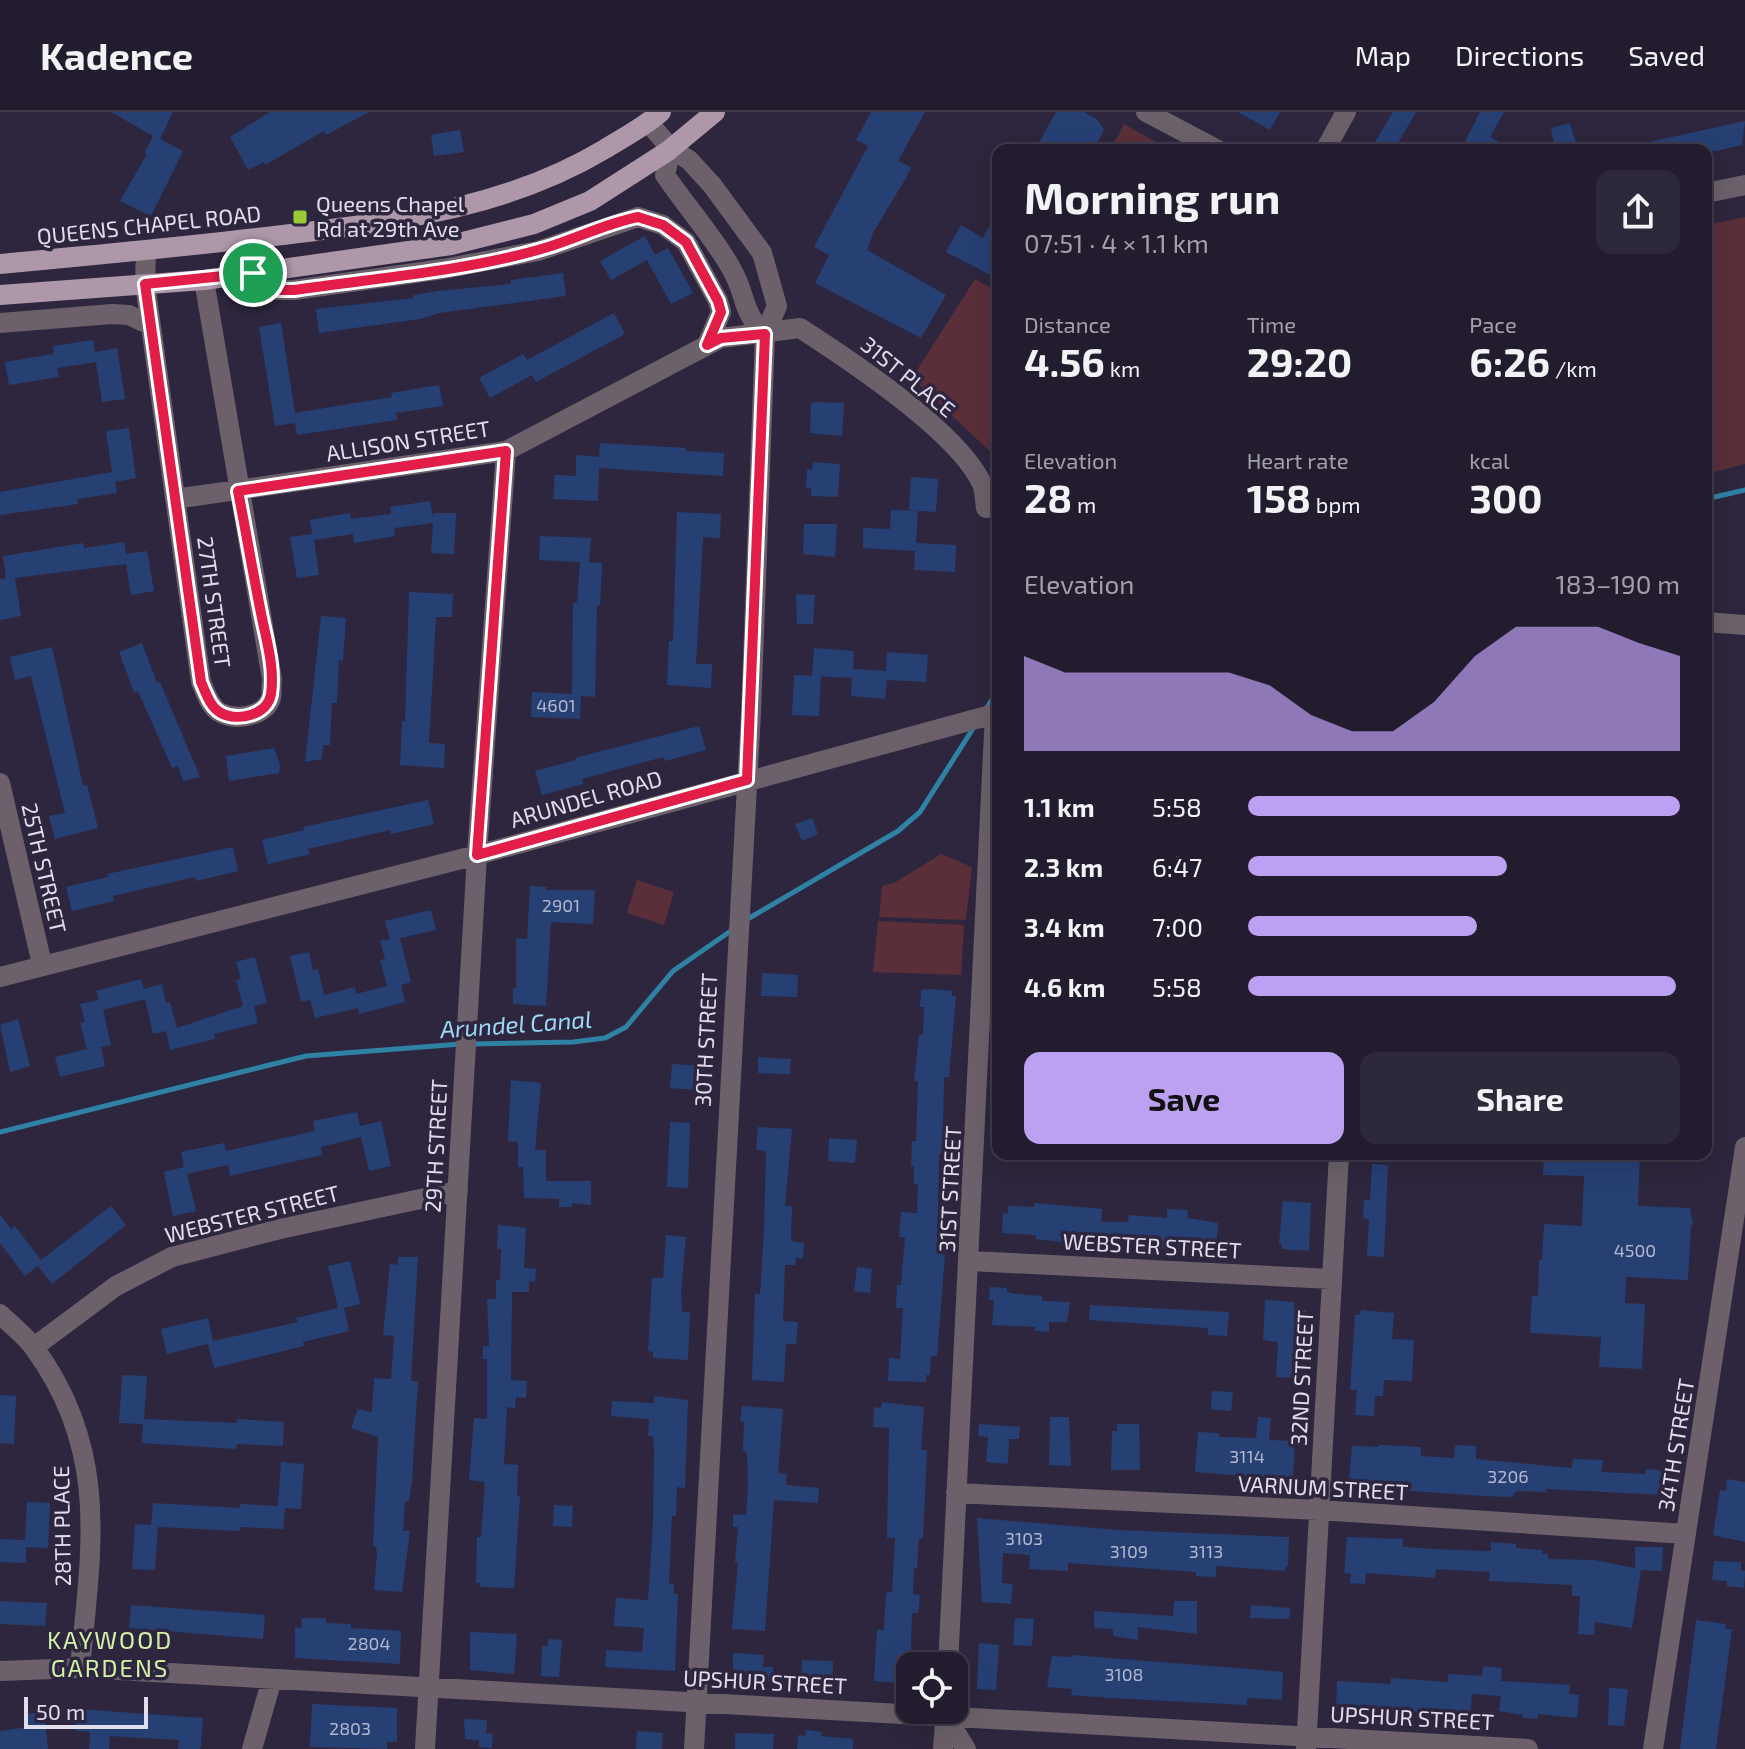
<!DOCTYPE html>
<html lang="en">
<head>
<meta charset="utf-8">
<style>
	:root { --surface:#221c2e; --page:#2e293a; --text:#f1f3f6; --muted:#a2a1aa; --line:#3f3a4a; --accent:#bca0f2 }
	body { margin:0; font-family:"Exo 2",sans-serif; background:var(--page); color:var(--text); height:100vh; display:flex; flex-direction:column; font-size:30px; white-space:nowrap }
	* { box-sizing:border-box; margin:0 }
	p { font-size:26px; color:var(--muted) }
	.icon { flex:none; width:44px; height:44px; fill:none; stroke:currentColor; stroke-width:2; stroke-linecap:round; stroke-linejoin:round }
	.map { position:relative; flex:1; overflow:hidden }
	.panel { position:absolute; left:992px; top:32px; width:720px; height:1016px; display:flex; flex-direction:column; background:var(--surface); border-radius:16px; box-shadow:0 8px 32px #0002,0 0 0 2px var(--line) }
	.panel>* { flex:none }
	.tools { position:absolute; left:896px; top:1540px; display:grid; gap:16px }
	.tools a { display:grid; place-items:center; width:72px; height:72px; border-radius:16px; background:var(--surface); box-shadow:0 8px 32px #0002,0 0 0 2px var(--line); font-size:40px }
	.scale { position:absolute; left:24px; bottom:20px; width:124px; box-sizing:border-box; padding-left:8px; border:4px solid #e1ddec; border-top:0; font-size:22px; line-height:28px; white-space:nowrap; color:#e1ddec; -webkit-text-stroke:6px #2d263e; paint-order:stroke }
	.pin { position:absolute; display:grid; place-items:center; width:68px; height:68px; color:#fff; margin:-34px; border:4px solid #fff; border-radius:50%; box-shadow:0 2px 8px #0007 }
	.round { display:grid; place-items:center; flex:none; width:84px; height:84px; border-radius:16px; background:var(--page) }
	.head { display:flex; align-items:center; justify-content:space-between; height:136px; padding:0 32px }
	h1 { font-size:44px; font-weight:700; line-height:60px }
	.figures { display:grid; grid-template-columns:repeat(3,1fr); gap:12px; height:136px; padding:8px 32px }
	.figures div { display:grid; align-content:center }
	.figures b { font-size:40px; font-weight:700 }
	.figures small { font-size:22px; font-weight:400 }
	.figures p { font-size:22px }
	.chart { height:224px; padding:16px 32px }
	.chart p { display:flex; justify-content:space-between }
	.chart svg { width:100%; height:144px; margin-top:8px; fill:var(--accent); opacity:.7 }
	.primary-button { display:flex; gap:16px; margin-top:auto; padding:16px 32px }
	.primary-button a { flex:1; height:92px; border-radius:16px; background:var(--accent); color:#111; font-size:32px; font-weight:700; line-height:92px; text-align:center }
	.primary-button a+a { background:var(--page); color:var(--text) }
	ul { padding:0 32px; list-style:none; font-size:26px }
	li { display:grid; grid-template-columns:128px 96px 1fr; align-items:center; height:60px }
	li i { height:20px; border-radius:10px; background:var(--accent) }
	header { display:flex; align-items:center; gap:48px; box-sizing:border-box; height:112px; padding:0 40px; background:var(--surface); border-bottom:2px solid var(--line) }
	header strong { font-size:38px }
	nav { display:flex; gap:44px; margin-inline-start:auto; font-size:28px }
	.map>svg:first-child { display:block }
	.green { fill:#5a2f39 }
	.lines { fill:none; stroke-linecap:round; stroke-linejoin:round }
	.stream { stroke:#2f82a4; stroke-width:5 }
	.building { fill:#274074 }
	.minor { stroke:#6c616a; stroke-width:20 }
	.major { stroke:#ad97a9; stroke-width:20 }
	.route-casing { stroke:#fff; stroke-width:16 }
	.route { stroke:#e11d48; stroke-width:10 }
	.poi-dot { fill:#9acb34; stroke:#2d263e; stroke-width:3 }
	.labels { text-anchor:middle; stroke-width:7; stroke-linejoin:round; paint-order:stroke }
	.number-label { font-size:18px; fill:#b2b6ce }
	.poi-label { font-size:22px; fill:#e1ddec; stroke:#2d263e; text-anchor:start }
	.street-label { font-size:22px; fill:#e1ddec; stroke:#2d263e }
	.water-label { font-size:24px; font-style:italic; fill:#9cdaf7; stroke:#2d263e }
	.neighbourhood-label { font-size:24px; letter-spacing:2px; fill:#d4f1a8; stroke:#2d263e }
</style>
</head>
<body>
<header>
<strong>Kadence</strong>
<nav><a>Map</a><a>Directions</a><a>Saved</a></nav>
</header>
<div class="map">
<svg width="1745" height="1637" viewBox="0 0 1745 1637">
	<rect width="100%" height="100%" fill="#2d263e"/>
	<path class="green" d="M1124 12 1170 38H1110Z
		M1745 105V352L1706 362V113Z
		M975 167 998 180V347L912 266Z
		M941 742 972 755 966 808 879 805 882 774 894 771Z
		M637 768 674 780 664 813 627 801Z
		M878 809 964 813 961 863 873 860Z"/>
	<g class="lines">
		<path class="stream" d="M1706 387 1745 378
			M986 597 998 578
			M746 808 898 719 920 700 974 615
			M471 932 573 930 605 926 626 915 673 859 735 816
			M0 1020 306 944 461 932"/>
	</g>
	<path class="building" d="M111 0H173L160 27 183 39 151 104 120 89 147 42 145 40 153 24Z
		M270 0H369L326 23 324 19 265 53 264 50 248 58 230 25Z
		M871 0H925L898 49 911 55 906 66 874 119 867 138 946 183 921 226 815 171 829 143 814 135 868 34 856 28Z
		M1056 0H1084L1098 8 1104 18 1096 32 1092 30 1088 38H1035Z
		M1238 0H1280L1270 18Z
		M1393 0H1416L1394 38H1370Z
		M1480 0H1504L1490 25 1514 38H1461Z
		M1745 9 1742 33 1716 39 1641 38 1640 32Z
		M1570 11 1578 38H1539L1538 35 1554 30 1551 16Z
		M460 18 464 40 434 44 431 23Z
		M998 98V167L946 140 961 113 983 126Z
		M645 124 655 143 668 136 693 181 671 192 647 148 611 168 600 149Z
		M563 161 566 184 439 201 420 207 319 221 316 197 414 186 413 183 438 179 511 172V168Z
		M614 201 625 222 536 270 532 263 490 286 479 266 523 242 527 248Z
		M281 211 295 301 392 285 391 281 439 273 443 294 396 301 397 308 297 323 295 311 275 314 259 215Z
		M93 228 95 240 117 236 125 287 102 290 96 250 57 256 59 265 9 273 5 250 54 242 53 234Z
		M816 290 844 291 842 324 810 321 811 291Z
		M129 316 136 366 115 370 117 381 77 387 78 392 0 403V380L112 360 106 319Z
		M600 331 686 336V339L724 341 723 364 599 356 598 389 553 387 555 363 576 364V343L599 345Z
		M813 350 840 352 838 385 811 384V376H806L807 357 812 358Z
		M911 365 938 367 936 400 909 398Z
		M430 389 433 405 434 401H456L454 442 431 441 433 411 394 416 395 424 354 431 353 422 314 428 319 463 297 466 290 425 312 422 310 408 350 401 351 407 391 402 390 395Z
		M891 398 918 399 916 431 956 433 955 460 914 458 915 439 863 436V416L890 417Z
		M677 400 721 402 720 426 703 425 696 552H712L711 576 667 573 669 529H673Z
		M804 412H837L835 445 803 442Z
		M540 424 591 426 589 450 602 451 600 493H597L595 585 581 584 580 607 531 605 532 580 572 582 573 491H577L580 450 539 448Z
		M124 430 126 442 147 439 154 479 131 483 126 452 15 466 21 504 0 508V467L6 466 3 444 83 431 84 436Z
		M409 480 453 482 452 505H436L429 631 445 632 444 656 400 653 402 609H405Z
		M796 482 815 483 813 512H797Z
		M321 504 346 506 343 549 339 548 337 591H332L330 633H323L322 647 305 650Z
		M142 531 157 571 160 570 200 665 183 669 178 654 172 656 138 579 134 581 119 540Z
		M52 535 83 674 87 673 98 716 55 727 49 704 65 701 31 564 15 568 10 545Z
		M814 536 854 539 853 557 886 559 887 540 928 543 926 570 887 568 885 587 851 584 852 566 812 564Z
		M794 563 821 564 819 604 792 603Z
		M699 614 706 638 665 649 663 645 582 667 583 672 542 683 535 659 576 648 575 646Z
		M274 636 280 653 279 661 229 669 226 644Z
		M428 688 434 712 391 722 390 718 308 737 310 742 268 752 262 728 304 718 303 715Z
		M812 706 818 722 802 729 795 712Z
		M233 735 238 759 196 769 195 765 113 784 114 789 72 799 66 775 108 765 107 762Z
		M530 774 547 775 546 778H595L593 812 551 810 546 894 513 892V876H516V826L527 827Z
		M431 798 436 818 400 826 411 870 401 873 405 890 359 902 358 896 315 906 310 888 301 890 290 844 309 840 313 858 318 857 324 883 355 875 356 882 387 874 380 848 385 847 380 829 390 827 385 809Z
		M255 845 267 891 254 894 258 911 214 922 215 927 170 938 166 919 153 922 145 887 103 898 111 933 101 935 105 954 60 965 55 945 87 937 80 911 85 910 80 892 99 888 96 879 141 867 144 877 162 872 166 891 170 890 177 916 243 894 236 868 241 867 236 850Z
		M762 861 798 863 797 885 761 884Z
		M929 877 952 879V884H956L949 965H944L943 1023H947V1041L939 1042 937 1141 945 1143 937 1244H931L930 1263H926V1270L888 1269 889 1246 900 1247 903 1196H896L897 1173H901L905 1125H899L901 1100 917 1101 918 1072H914V1054H911L912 1029H916L918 969H914L919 922 923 923 924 895H920L921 878Z
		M18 907 30 954 10 960 0 913Z
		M758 945 791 947 790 962 758 961Z
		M672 952 705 954 704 974H700L699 978 670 976Z
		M511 968 541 971 535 1038H546V1069H591V1093L572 1091V1095H559V1087L524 1086 523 1055H518V1030L508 1029Z
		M357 1000 360 1014 381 1009 391 1054 369 1059 361 1025 321 1035 322 1043 230 1064 228 1053 187 1062 196 1099 173 1104 164 1060 184 1055 181 1040 224 1031 226 1039 315 1019 313 1009Z
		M670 1010 690 1011 688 1076 667 1075Z
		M758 1015 792 1017 785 1094H792L791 1129 804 1131 803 1146H796L795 1153H785L783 1209 798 1210 796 1232H786L784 1270 752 1268 755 1182H760L764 1118 766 1039 756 1038Z
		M829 1026 857 1028 855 1051 828 1049Z
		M1544 1042H1640L1638 1094 1690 1096 1693 1113H1691L1688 1168 1626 1165 1625 1191 1645 1192 1642 1257 1599 1255 1601 1225 1530 1221 1532 1184H1538L1539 1148H1542L1544 1112 1582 1114 1584 1064 1543 1063Z
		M1372 1052 1388 1053 1384 1145 1367 1144 1369 1107 1363 1106 1364 1088H1370Z
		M1283 1089 1311 1091 1309 1139 1282 1137V1132H1279Z
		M1035 1091 1102 1097 1101 1110H1128L1129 1103 1167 1106V1097L1188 1098 1187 1106 1218 1111 1216 1139 1135 1135 1136 1124 1110 1125V1128L1082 1126 1080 1132 1036 1127V1123L1002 1121 1003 1101 1008 1102V1094L1034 1095Z
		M111 1094 126 1113 52 1172 38 1154 25 1164 0 1131V1102L11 1117 15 1114 41 1148Z
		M498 1113 526 1116 524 1156 536 1157 535 1170 529 1169V1180H512L511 1268 527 1269 526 1286 516 1285 515 1296 507 1295 504 1352 518 1353 517 1384H520L514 1476 480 1475V1471H476L477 1425H481L485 1370 469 1368 474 1306 487 1307V1247H483V1234H489L487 1187H496V1168H500L501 1137H497Z
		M666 1123 686 1125 681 1180 682 1200H690L688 1248 653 1246V1240L648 1239 652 1166H663Z
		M398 1145H418L411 1269H418L412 1368 409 1389H405L403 1419H410L402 1480 374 1478 377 1441 376 1434H373L378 1325 351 1316 358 1297 372 1300 374 1266 391 1267 394 1224 383 1223 390 1152 398 1153Z
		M350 1149 360 1192 344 1196 349 1219 303 1230 304 1234 214 1256 208 1232 167 1242 161 1217 208 1206 213 1229 298 1210 296 1206 338 1196 328 1154Z
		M857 1155 872 1157 870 1181 854 1179Z
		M990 1175 1007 1176V1180L1017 1182 1042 1184V1189L1070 1190 1067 1210H1049V1220L1035 1219V1215L992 1213 994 1188H989Z
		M1265 1188 1294 1190V1197L1306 1198 1305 1218 1294 1221 1292 1266 1276 1265 1278 1230 1263 1228Z
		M1090 1193 1229 1200 1227 1224 1208 1223V1216L1089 1208Z
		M1361 1198 1394 1201 1392 1227 1414 1228 1412 1269 1384 1268 1383 1284H1375L1374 1304 1355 1303 1357 1278H1350L1355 1203H1360Z
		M122 1263 147 1264 144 1307 237 1311V1307L284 1310 283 1334 237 1332 236 1337 142 1331 143 1312 119 1311Z
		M1212 1279 1233 1280 1231 1299 1211 1297Z
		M0 1283 16 1284 14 1332 0 1331Z
		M654 1284 688 1288 685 1376 677 1375 676 1404H672L669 1471 674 1472V1482H678L675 1559 605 1555 606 1538 642 1540 644 1516 614 1514 615 1497 616 1486 648 1488 653 1412 654 1337 653 1324H648L649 1307 611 1304 612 1289 654 1291Z
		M882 1290 924 1295 921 1338H927L923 1426H919L917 1456H914L913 1482 920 1483 918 1501H912L910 1572 874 1569 877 1518H884L886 1481 892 1480 895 1426H887L889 1316 873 1315 874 1295 881 1296Z
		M742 1294 783 1297 778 1361 787 1362 786 1373 819 1376 818 1391 774 1388 765 1519 732 1517 738 1451H735L738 1415H733V1402L746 1403 748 1372 747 1341 743 1338 744 1309H740Z
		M1050 1305H1069L1071 1354 1049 1353Z
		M1258 1305 1271 1306 1269 1328 1295 1329 1293 1368 1195 1360 1198 1320 1219 1321V1325L1256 1326Z
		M979 1312 1020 1315 1019 1327H1009L1008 1352 986 1350 988 1325 978 1324Z
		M1117 1312H1139L1140 1358H1111L1112 1319H1117Z
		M1379 1333 1421 1335V1344L1454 1346 1455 1333 1476 1334V1347L1572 1356 1573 1347 1603 1348 1601 1360 1645 1362 1646 1357 1666 1359 1664 1383 1547 1377 1546 1380 1518 1379 1514 1381 1513 1385 1483 1384 1384 1377 1383 1371 1349 1369 1352 1334 1378 1335Z
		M281 1350 304 1352 301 1397 285 1396 283 1417 240 1415V1419L158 1415 155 1458 132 1457 135 1412 151 1413 153 1391 240 1396V1392L278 1394Z
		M1727 1367 1745 1370V1430L1713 1423 1720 1378 1726 1379Z
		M27 1390 50 1391 48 1436 26 1435V1451L0 1450V1427L25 1428Z
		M554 1393 573 1394 572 1415 553 1414Z
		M977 1406 1119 1418 1289 1425 1288 1454H1286L1285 1459 1216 1454V1465L1196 1464V1460L1068 1451V1459L1029 1457 1030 1443 1003 1441 1002 1471 1013 1472 1011 1492 982 1490Z
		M1347 1425 1403 1427V1435L1452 1438 1491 1439V1430L1516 1432V1436L1542 1438V1442H1548V1447L1594 1448 1635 1456V1435H1663L1662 1459 1641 1458 1632 1516 1595 1510 1594 1523 1578 1522 1580 1484H1572V1473L1489 1469 1490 1460 1436 1457 1435 1466 1366 1461 1365 1472 1350 1471 1351 1462 1344 1461Z
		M1714 1449 1741 1450V1458L1745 1459 1744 1476 1727 1474V1469L1712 1468Z
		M0 1489 47 1491 45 1514 0 1512Z
		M1174 1489H1197V1522L1138 1515V1528L1113 1524V1517L1094 1516V1499L1173 1504Z
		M131 1493 265 1503 263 1527 129 1516Z
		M1251 1493 1290 1496 1289 1507 1250 1506Z
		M302 1506H326V1511L351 1512V1516L401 1519 400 1552 295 1546V1515L301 1516Z
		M1015 1506 1034 1507 1032 1534 1013 1533Z
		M1696 1508 1726 1512 1725 1517H1732L1716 1637H1680Z
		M470 1520 517 1522 514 1562 470 1558Z
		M548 1527 562 1528 559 1565 541 1564 542 1534H548Z
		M979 1531 999 1533 996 1578 977 1577Z
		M733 1541 764 1543 763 1555H773V1569H764V1578H743V1569H733Z
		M1073 1543 1283 1560 1282 1588 1252 1586 1247 1587V1593L1111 1586 1071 1583 1072 1577 1047 1575 1052 1544 1073 1545Z
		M802 1548 833 1549 832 1571H826V1576L808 1575 809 1571 801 1570Z
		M1483 1554 1502 1556 1501 1569 1570 1573 1569 1582 1579 1583 1577 1606 1538 1602V1607L1523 1606V1603L1499 1599 1501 1584 1472 1582 1470 1603 1336 1596 1337 1569 1390 1572 1391 1566 1448 1570V1562L1482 1564Z
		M1609 1576 1628 1577 1624 1614 1608 1613Z
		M312 1592 397 1596V1630H387V1637L310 1635Z
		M78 1597 203 1606 201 1633 200 1637H178L179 1628 110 1624 109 1637H89L90 1620 76 1619Z
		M44 1600 48 1637H0V1619L28 1615 26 1602Z
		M464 1607 487 1608 486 1621 493 1622 492 1636 479 1635V1628L465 1627Z
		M806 1618 822 1620 821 1624 853 1627V1637H797L798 1623 805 1624Z
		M637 1619 663 1621 662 1637H636Z
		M735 1621 774 1622 773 1637H735Z"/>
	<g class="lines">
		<path class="minor" d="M1146 0 1218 38
			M649 11 671 37 689 48 712 73 762 141 777 194 765 222 751 601 694 1637
			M671 37 665 63C686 94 713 124 731 156 747 183 741 200 765 222
			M1325 38 1346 0
			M1706 81 1745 73
			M146 139 145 172 201 570C206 581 210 596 221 601 237 609 265 604 271 586 272 581 271 573 272 567L204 168
			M253 161 278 178H294L443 157 538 139 638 105 663 113 686 130 718 189 721 200 707 233
			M0 211 112 202 129 203 150 213
			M175 387 506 339 721 226 800 216C848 247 959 320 982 372 985 379 985 389 986 396
			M1706 510 1745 513
			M0 671 42 852
			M0 865 477 743 998 601
			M970 1149 1332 1167
			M0 1202C11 1213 26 1224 35 1237 110 1340 91 1438 80 1556
			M34 1235 116 1174 172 1145 280 1117 458 1079
			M956 1381 1319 1398 1686 1422
			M948 1554 995 602
			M0 1559 80 1556 1528 1637
			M946 1605 966 1637
			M252 1637 272 1567
			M425 1637 477 743 506 339
			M943 1637 946 1598
			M1306 1637 1339 1042
			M1653 1637 1745 1035"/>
		<path class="major" d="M0 152C97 143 194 134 291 122 402 108 506 96 605 37 624 25 644 15 661 0
			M0 183 204 168 451 133 534 112 590 89 668 39 715 0"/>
	</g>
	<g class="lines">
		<defs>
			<path id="route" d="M638 105 663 113 686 130 718 189 721 200 707 233 721 226 765 222 747 668 477 743 506 339 238 379C246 420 253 461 261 501 266 527 275 555 271 582 268 603 238 610 221 601 210 595 206 581 201 570L145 172 253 161 278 178H294C375 166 459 160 538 138 572 129 603 112 638 105Z"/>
		</defs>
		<use href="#route" class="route-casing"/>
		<use href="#route" class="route"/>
	</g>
	<rect class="poi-dot" x="292" y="97" width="16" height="16" rx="4"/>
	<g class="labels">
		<g class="number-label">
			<text x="556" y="600">4601</text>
			<text x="561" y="800">2901</text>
			<text x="1635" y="1145">4500</text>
			<text x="1247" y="1351">3114</text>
			<text x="1508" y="1371">3206</text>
			<text x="1024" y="1433">3103</text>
			<text x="1129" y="1446">3109</text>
			<text x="1206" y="1446">3113</text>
			<text x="369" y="1538">2804</text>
			<text x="1124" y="1569">3108</text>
			<text x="350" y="1623">2803</text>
		</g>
		<g class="poi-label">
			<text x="316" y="100">Queens Chapel<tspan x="316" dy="25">Rd at 29th Ave</tspan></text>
		</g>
		<g class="street-label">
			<text transform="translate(149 113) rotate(-6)" y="8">QUEENS CHAPEL ROAD</text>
			<text transform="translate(908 265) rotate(39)" y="8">31ST PLACE</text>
			<text transform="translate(408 329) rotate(-9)" y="8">ALLISON STREET</text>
			<text transform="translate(214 490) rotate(82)" y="8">27TH STREET</text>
			<text transform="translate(586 687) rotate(-16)" y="8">ARUNDEL ROAD</text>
			<text transform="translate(44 756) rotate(77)" y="8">25TH STREET</text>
			<text transform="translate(706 928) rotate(-87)" y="8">30TH STREET</text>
			<text transform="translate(436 1034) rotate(-87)" y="8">29TH STREET</text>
			<text transform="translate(950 1077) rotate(-87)" y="8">31ST STREET</text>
			<text transform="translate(252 1102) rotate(-14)" y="8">WEBSTER STREET</text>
			<text transform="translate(1152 1134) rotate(3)" y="8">WEBSTER STREET</text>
			<text transform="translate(1302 1266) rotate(-87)" y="8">32ND STREET</text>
			<text transform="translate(1676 1333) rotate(-81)" y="8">34TH STREET</text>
			<text transform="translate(1323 1376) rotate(3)" y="8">VARNUM STREET</text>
			<text transform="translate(62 1414) rotate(-91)" y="8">28TH PLACE</text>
			<text transform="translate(765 1570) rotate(3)" y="8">UPSHUR STREET</text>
			<text transform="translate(1412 1606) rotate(3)" y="8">UPSHUR STREET</text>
		</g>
		<g class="water-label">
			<text transform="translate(516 913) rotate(-4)" y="8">Arundel Canal</text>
		</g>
		<g class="neighbourhood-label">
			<text x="110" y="1537">KAYWOOD<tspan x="110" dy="28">GARDENS</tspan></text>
		</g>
	</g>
</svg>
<div class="tools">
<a><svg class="icon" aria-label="locate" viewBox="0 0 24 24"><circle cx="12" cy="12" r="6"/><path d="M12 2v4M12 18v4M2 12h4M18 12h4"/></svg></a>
</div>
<div class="scale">50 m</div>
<div class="pin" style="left:253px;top:161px;background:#1e9e55"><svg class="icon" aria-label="arrive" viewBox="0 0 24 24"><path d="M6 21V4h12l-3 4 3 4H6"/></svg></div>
<section class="panel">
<div class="head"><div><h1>Morning run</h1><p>07:51 · 4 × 1.1 km</p></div><a class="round"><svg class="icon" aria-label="share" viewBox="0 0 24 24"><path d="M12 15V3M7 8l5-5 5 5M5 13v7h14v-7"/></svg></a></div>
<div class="figures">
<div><p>Distance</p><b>4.56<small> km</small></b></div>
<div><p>Time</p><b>29:20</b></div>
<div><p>Pace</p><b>6:26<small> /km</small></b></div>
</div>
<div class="figures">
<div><p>Elevation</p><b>28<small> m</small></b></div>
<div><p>Heart rate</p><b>158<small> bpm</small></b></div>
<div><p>kcal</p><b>300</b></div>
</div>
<div class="chart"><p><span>Elevation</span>183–190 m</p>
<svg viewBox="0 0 160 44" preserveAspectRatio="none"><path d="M0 44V15L10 20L20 20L30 20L40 20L50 20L60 24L70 33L80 38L90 38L100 29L110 15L120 6L130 6L140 6L150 11L160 15V44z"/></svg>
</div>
<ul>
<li><b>1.1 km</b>5:58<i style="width:100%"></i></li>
<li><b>2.3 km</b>6:47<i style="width:60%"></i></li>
<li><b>3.4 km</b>7:00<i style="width:53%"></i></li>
<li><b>4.6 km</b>5:58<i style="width:99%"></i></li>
</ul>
<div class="primary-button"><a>Save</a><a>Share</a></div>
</section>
</div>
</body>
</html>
